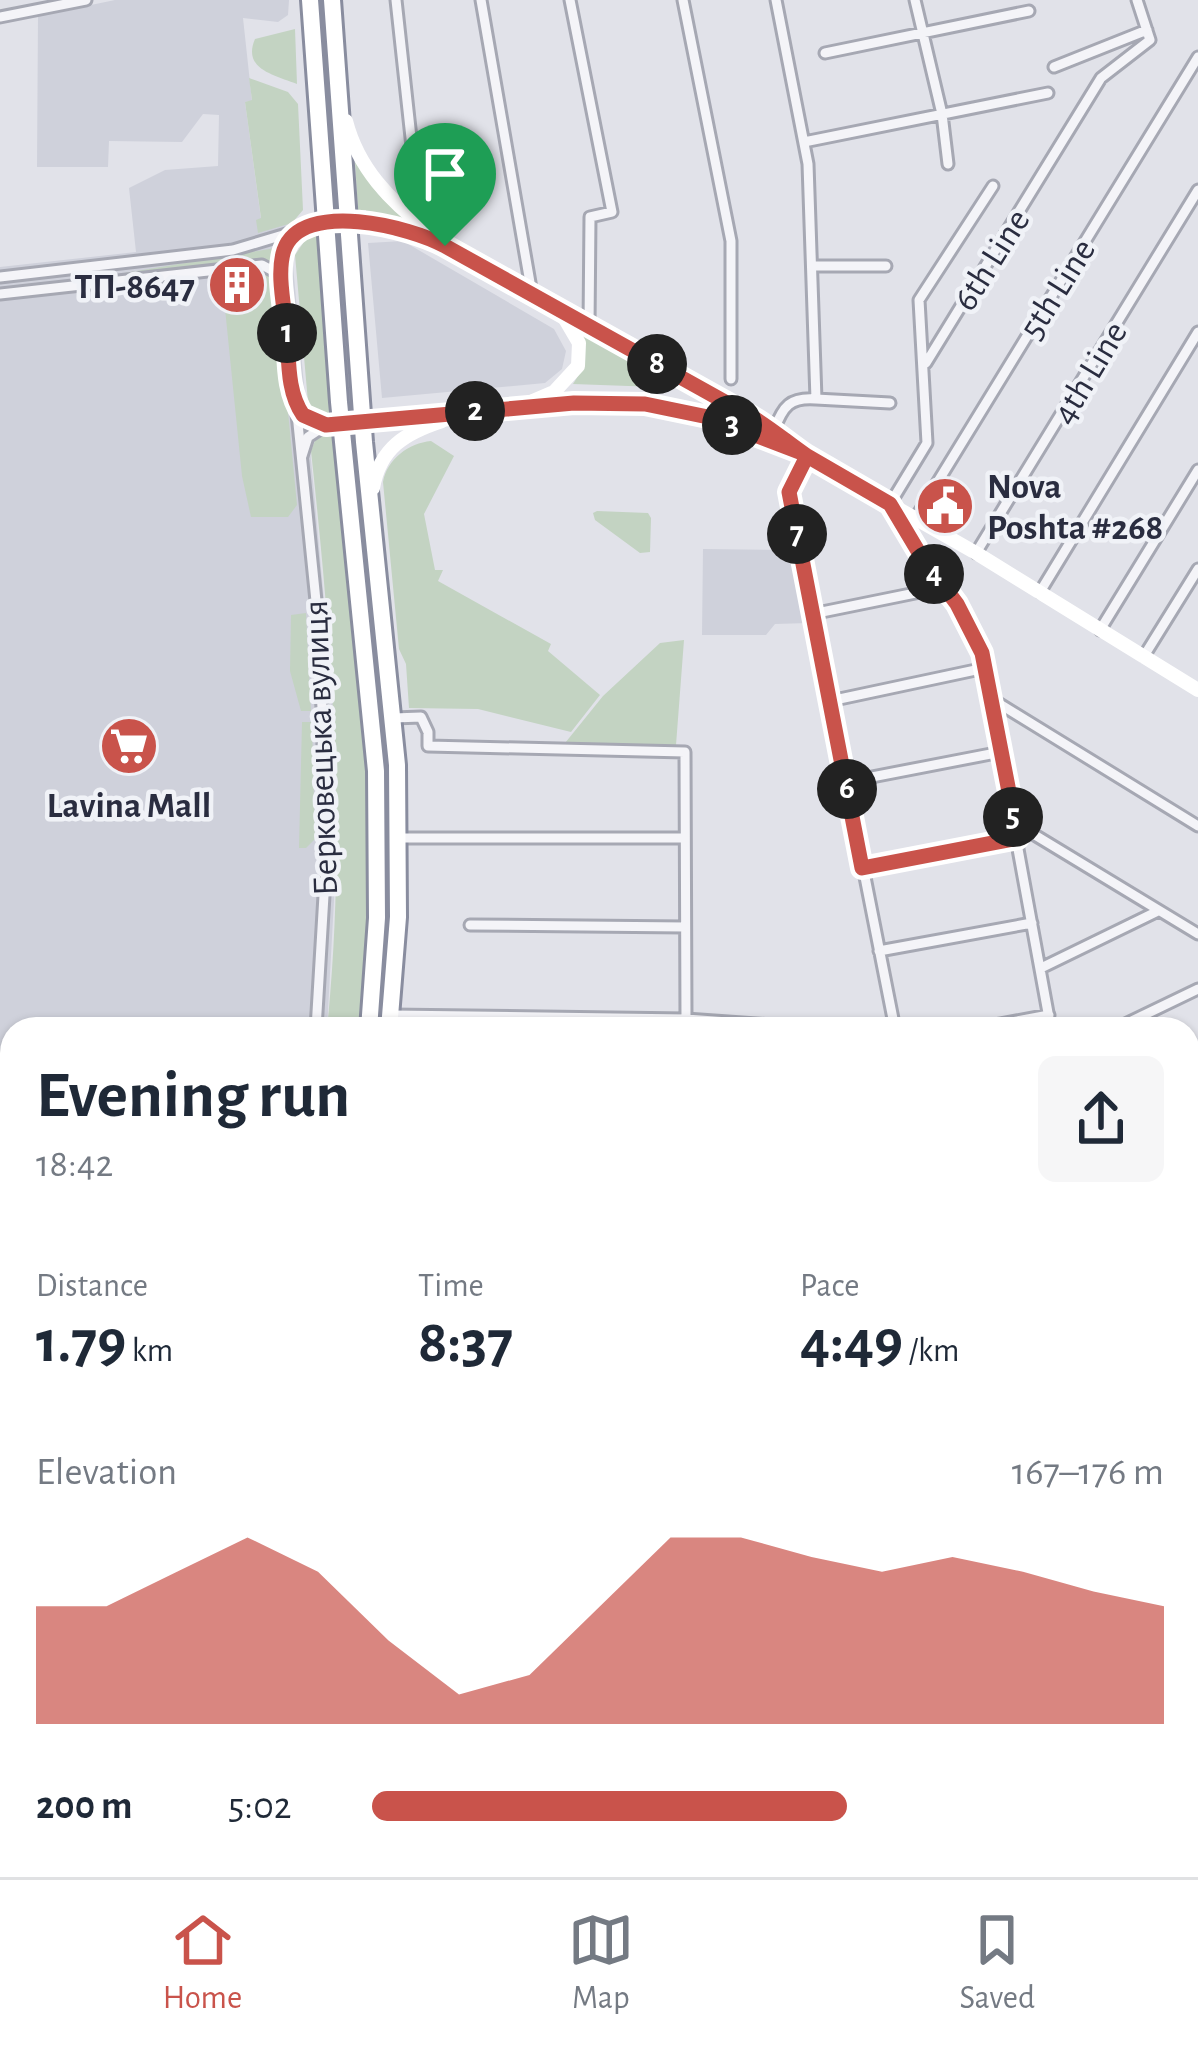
<!DOCTYPE html>
<html lang="en">
<head>
<meta charset="utf-8">
<style>
	:root { --surface:#fff; --page:#f6f6f7; --text:#1f2937; --muted:#747a83; --line:#e0e1e3; --accent:#c9534b }
	body { margin:0; font-family:"Alegreya Sans",sans-serif; background:var(--page); color:var(--text); height:100vh; display:flex; flex-direction:column; font-size:45px; white-space:nowrap }
	* { box-sizing:border-box; margin:0 }
	p { font-size:39px; color:var(--muted) }
	.icon { flex:none; width:66px; height:66px; fill:none; stroke:currentColor; stroke-width:2; stroke-linecap:round; stroke-linejoin:round }
	.map { position:relative; flex:1; overflow:hidden }
	.side { position:absolute; left:0px; top:1017px; width:1200px; height:861px; display:flex; flex-direction:column; background:var(--surface); border-radius:36px 36px 0 0; box-shadow:0 3px 9px #0004 }
	.side>* { flex:none }
	.pin { position:absolute; display:grid; place-items:center; width:102px; height:102px; color:#fff; margin:-123px -51px; border-radius:50% 50% 50% 0; rotate:-45deg; box-shadow:0 0 12px #0007 }
	.pin .icon { rotate:45deg }
	.km { position:absolute; width:60px; height:60px; margin:-30px; border-radius:50%; background:#222; color:#fff; font-size:33px; line-height:60px; text-align:center }
	.round { display:grid; place-items:center; flex:none; width:126px; height:126px; border-radius:18px; background:var(--page) }
	.head { display:flex; align-items:center; justify-content:space-between; height:204px; padding:0 36px }
	h1 { font-size:66px; font-weight:700; line-height:90px }
	.stats { display:grid; grid-template-columns:repeat(3,1fr); gap:18px; height:204px; padding:12px 36px }
	.stats div { display:grid; align-content:center }
	.stats b { font-size:60px; font-weight:700 }
	.stats small { font-size:33px; font-weight:400 }
	.stats p { font-size:33px }
	.chart { height:336px; padding:24px 36px }
	.chart p { display:flex; justify-content:space-between }
	.chart svg { width:100%; height:216px; margin-top:12px; fill:var(--accent); opacity:.7 }
	ul { padding:0 36px; list-style:none; font-size:39px }
	li { display:grid; grid-template-columns:192px 144px 1fr; align-items:center; height:90px }
	li i { height:30px; border-radius:15px; background:var(--accent) }
	.menu { display:flex; justify-content:space-around; align-items:center; height:168px; border-top:3px solid var(--line); background:var(--surface); font-size:33px; color:var(--muted) }
	.menu a { display:grid; justify-items:center; gap:6px }
	.menu .on { color:var(--accent) }
	.map>svg:first-child { display:block }
	.built { fill:#cfd1db }
	.green { fill:#c3d3c2 }
	.lines { fill:none; stroke-linecap:round; stroke-linejoin:round }
	.minor-casing { stroke:#a6a8b3; stroke-width:15 }
	.tertiary-casing { stroke:#a6a8b3; stroke-width:18 }
	.trunk-casing { stroke:#898d9f; stroke-width:22 }
	.minor { stroke:#f4f4f8; stroke-width:9 }
	.tertiary { stroke:#f4f4f8; stroke-width:12 }
	.secondary { stroke:#fff; stroke-width:14 }
	.trunk { stroke:#fff; stroke-width:16 }
	.route-casing { stroke:#fff; stroke-width:24 }
	.route { stroke:#c9534b; stroke-width:15 }
	.labels { text-anchor:middle; stroke-width:9; stroke-linejoin:round; paint-order:stroke }
	.street-label { font-size:36px; fill:#2a2d40; stroke:#f0f2f7 }
	.poi-label { font-size:36px; font-weight:bold; fill:#2a2d40; stroke:#f0f2f7; text-anchor:end }
</style>
</head>
<body>
<div class="map">
<svg width="1198" height="1877" viewBox="0 0 1198 1877">
	<rect width="100%" height="100%" fill="#e1e2e9"/>
	<path class="built" d="M115 0H289L288 15 278 22 243 18 252 101 245 102 261 219 289 223 334 708 336 864 327 1029H12V1149L0 1144V267L136 252 129 188 165 170 218 166 219 115 203 114 182 142 109 141 108 167H37L38 16Z
		M403 241 554 329 566 351 562 369 545 383 382 398 368 243Z
		M703 549 794 550 809 623 775 624 766 635H702Z
		M480 1866H614L617 1877H482Z"/>
	<path class="green" d="M295 29 297 84C274 75 242 69 255 39Z
		M249 78 288 92 298 104 303 210 292 223 258 233 256 220 261 218 245 102 252 100Z
		M355 162 378 194 408 222 366 218V210H358Z
		M321 233 332 414 316 413 308 402 295 255 306 239Z
		M282 247 276 265 260 261 100 277Z
		M255 268 271 272 275 277 297 505 288 517H251L242 476 223 289 235 272Z
		M579 328 684 388 573 384 583 368Z
		M335 432 368 768 370 866 361 1029H327C347 835 332 644 311 451L316 438Z
		M431 441 454 456 424 514 435 570H443L438 581 551 644 548 651 600 695 571 732 478 709 409 708 406 664 399 649 383 482C387 459 409 443 431 441Z
		M597 511 648 513 651 518 650 552 640 553 595 520 593 513Z
		M306 613 311 711H301L290 671 291 615Z
		M684 640 676 745 561 748 603 696 660 643Z
		M302 722H312L315 839 306 848H299Z
		M0 1144 12 1149V1497L0 1494Z
		M0 1521 12 1524V1866H155L152 1877H0Z
		M202 1866H430L432 1877H199Z"/>
	<g class="lines">
		<defs>
			<path id="minor" d="M396 0 419 211 413 218
				M481 0 532 294
				M570 0 612 212 590 217 589 327
				M683 0 731 241V379
				M915 0 942 114 948 164
				M0 17 86 0
				M825 53 1029 11
				M1054 67 1147 30
				M804 142 1048 93
				M993 186 919 300 927 443 890 504C919 556 960 599 982 653L1051 1029
				M812 266H886
				M0 277 233 250 293 232
				M0 294 262 265 277 273 281 279
				M926 363 1101 78 1150 40 1137 0
				M816 399 890 403
				M295 400C304 421 320 425 341 424
				M774 430C783 406 790 397 816 399L808 164 776 0
				M302 456 308 437 326 425
				M807 456 789 492 895 1029
				M915 519 1198 57
				M976 553 1198 190
				M1040 592 1198 332
				M812 614 945 587
				M1100 630 1198 470
				M1144 656 1198 569
				M990 698 1198 826
				M830 701 985 668
				M394 718 421 717 428 732V746L685 752 686 1019
				M846 782 1001 752
				M1015 823 1198 934
				M398 838H685
				M862 868 1018 838
				M470 925 685 927
				M879 951 1032 923
				M1041 968 1158 911
				M391 1015 686 1019 827 1029
				M316 1029 326 862 322 708 316 601 282 266C284 238 298 228 325 224
				M973 1029 1049 1015
				M1115 1029 1198 989
				M1188 1091 1198 1086
				M1188 1205 1198 1200
				M1188 1315 1198 1310
				M1188 1417 1198 1413
				M1188 1452 1198 1480
				M1188 1516 1198 1511
				M1188 1615 1198 1610
				M1188 1707 1198 1703
				M1188 1784 1198 1786
				M472 1866 474 1877
				M701 1877 706 1866
				M798 1877 802 1866
				M846 1877 851 1866
				M935 1877 940 1866
				M1030 1877 1035 1866
				M1126 1877 1130 1866"/>
			<path id="tertiary" d="M0 1506 12 1509"/>
			<path id="trunk" d="M310 0 339 402 376 771 377 918 369 1029
				M332 0 364 442 397 765 398 917 389 1029
				M169 1877 171 1866
				M188 1877 191 1866"/>
		</defs>
		<use href="#minor" class="minor-casing"/>
		<use href="#tertiary" class="tertiary-casing"/>
		<use href="#trunk" class="trunk-casing"/>
		<use href="#minor" class="minor"/>
		<use href="#tertiary" class="tertiary"/>
		<path class="secondary" d="M346 121C358 168 390 201 428 230
			M325 224 364 223 412 230 488 268 752 417 804 455 976 553 1198 690
			M533 401 554 392 578 366 579 343 562 314
			M354 423C446 415 551 393 643 404 693 409 740 428 786 447
			M373 488C380 448 405 433 442 421"/>
		<use href="#trunk" class="trunk"/>
	</g>
	<g class="lines">
		<defs>
			<path id="route" d="M445 246C411 227 302 199 284 250 276 274 285 309 287 334 289 361 287 392 303 415L326 425 574 403 645 404 708 417 802 453 890 504 921 556 957 604 982 653 1018 838 862 868 789 492 807 456C788 443 772 429 752 417L445 246"/>
		</defs>
		<use href="#route" class="route-casing"/>
		<use href="#route" class="route"/>
	</g>
	<defs>
		<symbol id="building-disc" viewBox="-11 -11 22 22"><circle r="9.5" fill="#c9534b" stroke="#f0f2f7"/><path d="M-4-6H4V6H1V3H-1V6H-4ZM-2.5-4.3h1.7v1.8h-1.7ZM.8-4.3h1.7v1.8H.8ZM-2.5-1h1.7V.8h-1.7ZM.8-1h1.7V.8H.8Z" fill="#fff"/></symbol>
		<symbol id="civic-disc" viewBox="-11 -11 22 22"><circle r="9.5" fill="#c9534b" stroke="#f0f2f7"/><path d="M-.6-6.5H3V-4.5H.6V-3L4-1V1h2V6H-6V1h2V-1L-.6-3ZM-1.2 2.5V6h2.4V2.5Z" fill="#fff"/></symbol>
		<symbol id="supermarket-disc" viewBox="-11 -11 22 22"><circle r="9.5" fill="#c9534b" stroke="#f0f2f7"/><path d="M-6-5.5h2.5l.6 2H6L4.5 2H-2.5L-4.4-4H-6ZM-1.5 3.2a1.3 1.3 0 1 0 .1 0ZM3 3.2a1.3 1.3 0 1 0 .1 0Z" fill="#fff"/></symbol>
	</defs>
	<g fill-rule="evenodd">
		<use href="#building-disc" x="204" y="252" width="66" height="66"/>
		<use href="#civic-disc" x="912" y="473" width="66" height="66"/>
		<use href="#supermarket-disc" x="96" y="713" width="66" height="66"/>
	</g>
	<g class="labels">
		<g class="street-label">
			<text transform="translate(990 259) rotate(-58)" y="13">6th Line</text>
			<text transform="translate(1056 288) rotate(-58)" y="13">5th Line</text>
			<text transform="translate(1088 372) rotate(-59)" y="13">4th Line</text>
			<text transform="translate(319 748) rotate(-92)" y="13">Берковецька вулиця</text>
		</g>
		<g class="poi-label">
			<text x="195" y="298">ТП-8647</text>
			<text x="987" y="498" text-anchor="start">Nova<tspan x="987" dy="41">Poshta #268</tspan></text>
			<text x="129" y="817" text-anchor="middle">Lavina Mall</text>
		</g>
	</g>
</svg>
<div class="pin" style="left:445px;top:246px;background:#1e9e55"><svg class="icon" aria-label="arrive" viewBox="0 0 24 24"><path d="M6 21V4h12l-3 4 3 4H6"/></svg></div>
<b class="km" style="left:287px;top:333px">1</b>
<b class="km" style="left:475px;top:411px">2</b>
<b class="km" style="left:732px;top:425px">3</b>
<b class="km" style="left:934px;top:574px">4</b>
<b class="km" style="left:1013px;top:817px">5</b>
<b class="km" style="left:847px;top:789px">6</b>
<b class="km" style="left:797px;top:534px">7</b>
<b class="km" style="left:657px;top:364px">8</b>
<section class="side">
<div class="head"><div><h1>Evening run</h1><p>18:42</p></div><a class="round"><svg class="icon" aria-label="share" viewBox="0 0 24 24"><path d="M12 15V3M7 8l5-5 5 5M5 13v7h14v-7"/></svg></a></div>
<div class="stats">
<div><p>Distance</p><b>1.79<small> km</small></b></div>
<div><p>Time</p><b>8:37</b></div>
<div><p>Pace</p><b>4:49<small> /km</small></b></div>
</div>
<div class="chart"><p><span>Elevation</span>167–176 m</p>
<svg viewBox="0 0 160 44" preserveAspectRatio="none"><path d="M0 44V20L10 20L20 13L30 6L40 13L50 27L60 38L70 34L80 20L90 6L100 6L110 10L120 13L130 10L140 13L150 17L160 20V44z"/></svg>
</div>
<ul>
<li><b>200 m</b>5:02<i style="width:60%"></i></li>
</ul>
</section>
</div>
<nav class="menu">
<a class="on"><svg class="icon" aria-label="home" viewBox="0 0 24 24"><path d="M3 11l9-7 9 7M6 9v11h12V9"/></svg>Home</a>
<a><svg class="icon" aria-label="map" viewBox="0 0 24 24"><path d="M3 6l6-2 6 2 6-2v14l-6 2-6-2-6 2zM9 4v14M15 6v14"/></svg>Map</a>
<a><svg class="icon" aria-label="saved" viewBox="0 0 24 24"><path d="M7 4h10v16l-5-4-5 4z"/></svg>Saved</a>
</nav>
</body>
</html>
